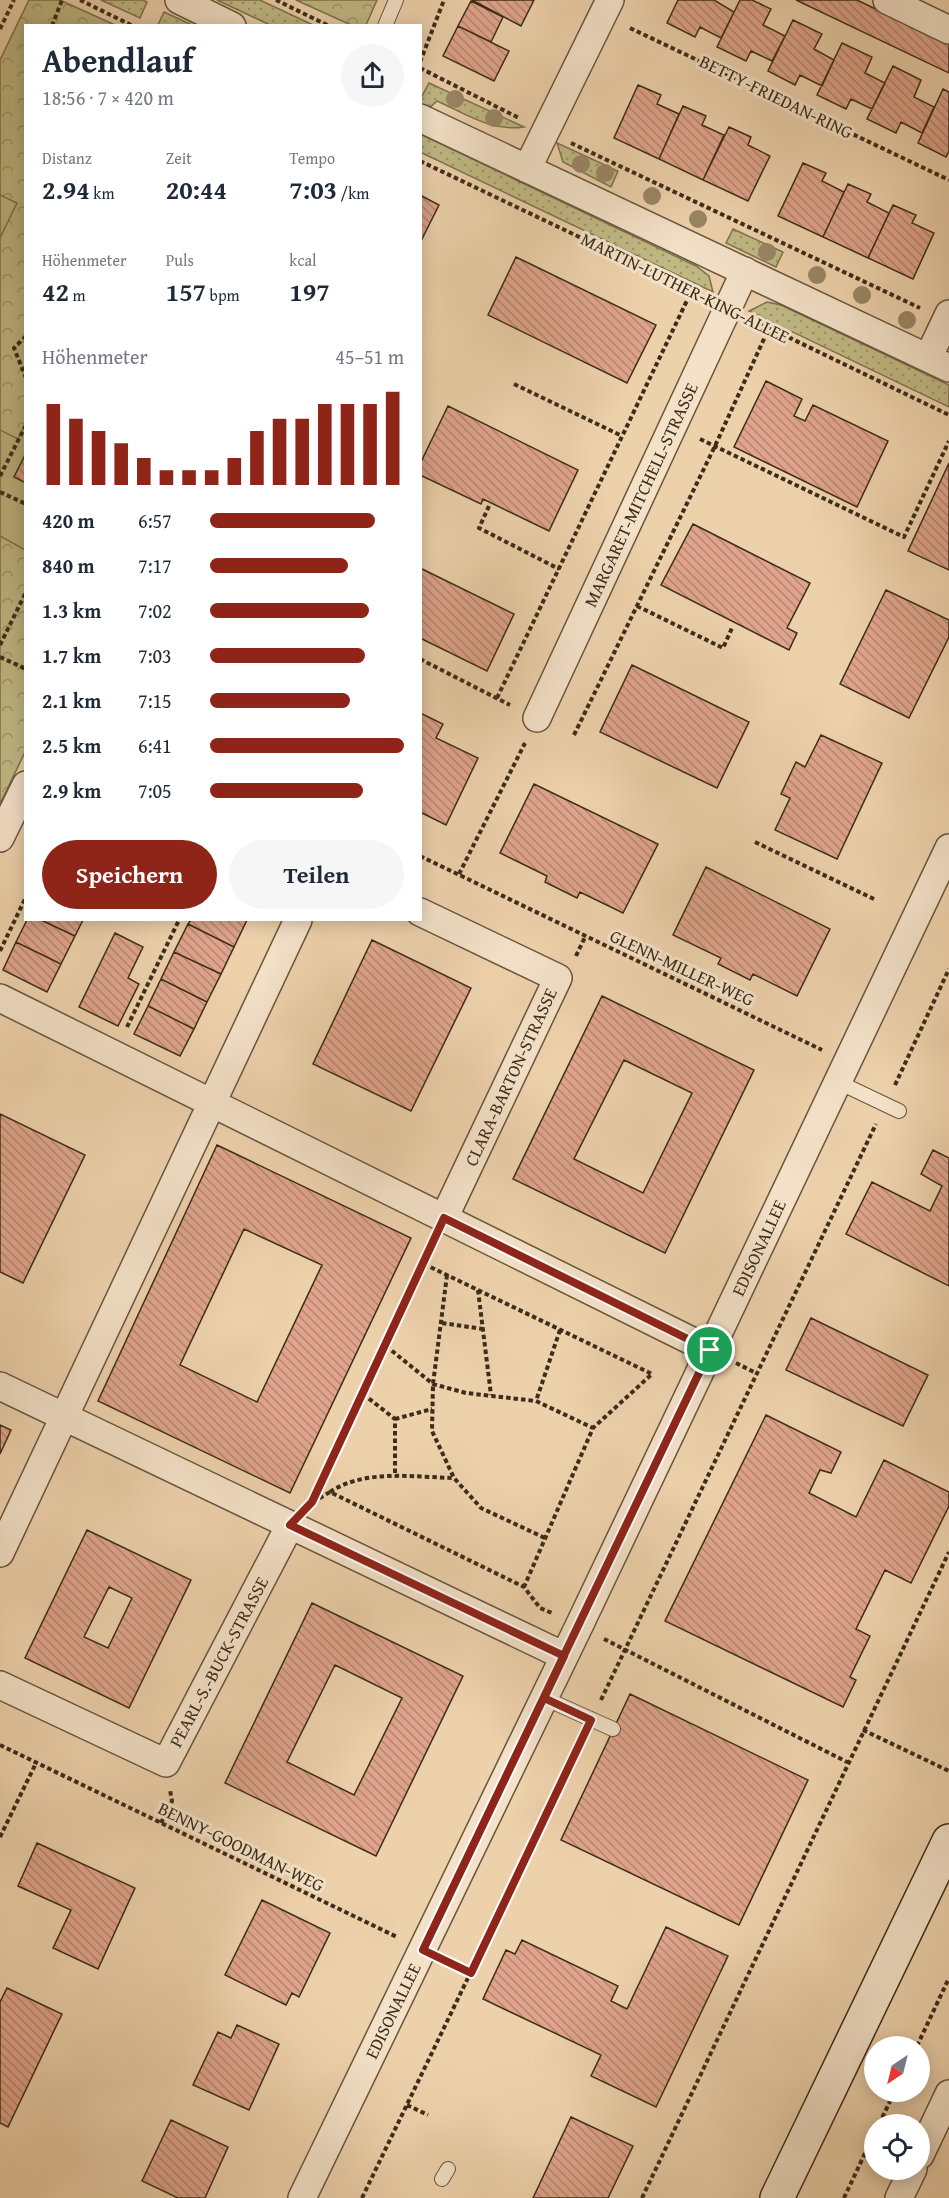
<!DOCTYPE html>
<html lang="de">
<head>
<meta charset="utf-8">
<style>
	:root { --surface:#fff; --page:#f6f6f7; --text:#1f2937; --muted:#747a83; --accent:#8f2418 }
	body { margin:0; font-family:"Gentium Book Plus",serif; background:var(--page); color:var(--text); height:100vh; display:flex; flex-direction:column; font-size:22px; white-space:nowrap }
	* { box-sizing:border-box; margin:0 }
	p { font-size:20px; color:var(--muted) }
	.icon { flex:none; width:33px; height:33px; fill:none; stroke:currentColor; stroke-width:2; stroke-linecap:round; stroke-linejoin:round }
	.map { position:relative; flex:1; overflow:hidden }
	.side { position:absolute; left:24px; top:24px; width:398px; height:897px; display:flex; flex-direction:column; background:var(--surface); border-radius:0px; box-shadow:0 3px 15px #0003 }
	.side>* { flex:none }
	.needle { width:39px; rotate:215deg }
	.controls { position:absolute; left:864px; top:2036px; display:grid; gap:12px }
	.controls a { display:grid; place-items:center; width:66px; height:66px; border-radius:50%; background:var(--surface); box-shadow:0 3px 15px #0003; font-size:30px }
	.pin { position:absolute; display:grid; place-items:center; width:51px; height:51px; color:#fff; margin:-26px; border:3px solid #fff; border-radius:50%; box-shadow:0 2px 6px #0007 }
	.round { display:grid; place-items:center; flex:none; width:63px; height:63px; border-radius:32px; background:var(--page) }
	.summary { display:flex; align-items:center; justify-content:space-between; height:102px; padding:0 18px }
	h1 { font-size:33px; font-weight:700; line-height:45px }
	.stats { display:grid; grid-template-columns:repeat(3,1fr); gap:9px; height:102px; padding:6px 18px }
	.stats div { display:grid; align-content:center }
	.stats b { font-size:26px; font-weight:700 }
	.stats small { font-size:16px; font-weight:400 }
	.stats p { font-size:16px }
	.chart { height:168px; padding:12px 18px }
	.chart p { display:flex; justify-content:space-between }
	.chart svg { width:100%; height:108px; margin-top:6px; stroke:var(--accent); stroke-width:6 }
	.button { display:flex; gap:12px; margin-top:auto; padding:12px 18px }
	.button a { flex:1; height:69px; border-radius:36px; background:var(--accent); color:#fff; font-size:24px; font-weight:700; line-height:69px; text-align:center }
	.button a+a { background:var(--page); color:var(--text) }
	ul { padding:0 18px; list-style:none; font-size:20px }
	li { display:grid; grid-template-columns:96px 72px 1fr; align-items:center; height:45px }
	li i { height:15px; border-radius:8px; background:var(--accent) }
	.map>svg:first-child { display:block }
	.grass { fill:url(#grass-dots); stroke:#7e724e; stroke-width:1.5 }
	.park { fill:url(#park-crowns); stroke:#7e724e; stroke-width:1.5 }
	.pitch { fill:#c0b984; stroke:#7e724e; stroke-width:1.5 }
	.building { fill:url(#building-back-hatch); stroke:#3c2c19; stroke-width:1.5; fill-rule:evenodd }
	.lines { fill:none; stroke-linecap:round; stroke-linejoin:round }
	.service-casing { stroke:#68553e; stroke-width:16 }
	.minor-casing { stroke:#68553e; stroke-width:30 }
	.secondary-casing { stroke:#3c2c19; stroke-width:36 }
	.path { stroke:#3c2c19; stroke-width:4; stroke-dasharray:4.5 3; stroke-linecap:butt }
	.service { stroke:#f3e1c8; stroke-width:14 }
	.minor { stroke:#f3e1c8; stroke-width:27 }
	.secondary { stroke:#f3e1c8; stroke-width:33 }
	.tree { fill:#9a8666 }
	.route-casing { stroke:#fff; stroke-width:12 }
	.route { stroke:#8f2418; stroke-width:8 }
	.labels { text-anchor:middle; stroke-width:6; stroke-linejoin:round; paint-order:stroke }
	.street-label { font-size:18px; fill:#3c2c19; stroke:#f3e1c8 }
</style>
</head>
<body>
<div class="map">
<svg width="949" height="2198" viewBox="0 0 949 2198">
	<defs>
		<pattern id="grass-dots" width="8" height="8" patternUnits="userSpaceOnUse" patternTransform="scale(1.5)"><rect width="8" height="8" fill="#c0b984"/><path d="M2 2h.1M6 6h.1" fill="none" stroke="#9d976b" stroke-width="1.8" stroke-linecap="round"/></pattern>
		<pattern id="park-crowns" width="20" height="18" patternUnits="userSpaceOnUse" patternTransform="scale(1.5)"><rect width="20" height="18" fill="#c0b984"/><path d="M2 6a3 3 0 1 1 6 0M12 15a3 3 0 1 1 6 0" fill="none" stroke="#9d976b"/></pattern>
		<pattern id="building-back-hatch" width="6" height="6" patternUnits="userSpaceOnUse" patternTransform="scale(1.5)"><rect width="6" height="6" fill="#dfa48b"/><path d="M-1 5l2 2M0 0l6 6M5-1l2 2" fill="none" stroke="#b68671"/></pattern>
	</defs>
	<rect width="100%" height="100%" fill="#edd1ab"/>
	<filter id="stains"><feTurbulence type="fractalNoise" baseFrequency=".00333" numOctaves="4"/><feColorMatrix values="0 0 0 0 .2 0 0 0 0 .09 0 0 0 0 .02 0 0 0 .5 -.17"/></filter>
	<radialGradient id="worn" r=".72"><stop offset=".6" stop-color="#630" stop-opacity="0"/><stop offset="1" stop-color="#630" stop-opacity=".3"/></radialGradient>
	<path class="grass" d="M101 0H143L147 2 140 18Z
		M217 0H260L313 25H270Z
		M164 12 192 25H158Z
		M429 83 524 127C492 132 466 114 437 101L427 110 420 107V100Z
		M420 134 696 266 709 276 713 292 420 152Z
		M557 143 618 171 611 187 563 162Z
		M733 229 783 252 776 267 726 243Z
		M767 302 781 305 949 385V407L749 311Z"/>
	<path class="park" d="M29 0H60L115 25 26 26V750L0 804V60Z
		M296 0H377L366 25H351Z"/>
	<path class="pitch" d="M0 195 17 203 0 238Z
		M25 425V550L0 536V430L18 439Z"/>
	<path class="building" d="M472 0H534L521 26Z
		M678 0H714L734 12 721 38 700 27 695 37 667 23Z
		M740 0H752L771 9 763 25 785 36 772 61 751 51 746 61 717 47Z
		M796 0H857L949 44V73Z
		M471 1 503 17 491 42 458 26Z
		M793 20 822 34 814 49 834 60 822 86 800 75 795 85 768 71Z
		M458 26 509 51 494 81 443 56Z
		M842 43 872 57 865 73 885 83 872 109 851 99 846 109 817 95Z
		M893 66 921 80 914 97 934 107 922 133 901 122 896 133 867 119Z
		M638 85 661 95 657 104 679 114 659 159 614 138Z
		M943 89 949 92V151L946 157 918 143Z
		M683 106 706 116 702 125 724 135 703 180 659 159Z
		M729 127 751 137 748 145 770 156 748 201 703 180Z
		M803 163 826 173 822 181 844 192 823 237 778 216Z
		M848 184 871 194 867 202 889 213 868 258 823 237Z
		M420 195 439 205 420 243Z
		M893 205 916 215 912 223 934 233 913 279 868 258Z
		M516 257 656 325 627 383 488 315Z
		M766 381 802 399 794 416 805 421 813 405 888 441 857 507 734 447Z
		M448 406 578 470 549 531 483 499 481 504 420 475V464Z
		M26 453V483L14 477Z
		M949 463V570L908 551Z
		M693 524 810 583 787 628 797 633 789 650 661 585Z
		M420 568 514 614 487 671 420 638Z
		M886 590 949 620V637L909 718 840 684Z
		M632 665 749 722 717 788 600 732Z
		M420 713 443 724 436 738 478 758 446 825 420 812Z
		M821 735 882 763 837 859 775 830 790 798 781 794 796 762 805 767Z
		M534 784 658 844 623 913 580 892 577 898 545 882 547 876 500 853Z
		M706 867 830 929 797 996 753 974 750 980 718 964 721 958 673 935Z
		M27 920H41L75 936 61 964 16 942Z
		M41 920H83L75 936Z
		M191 920H247L234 947 188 924Z
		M188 924 234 947 221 974 174 952Z
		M115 933 143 947 128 978 139 984 118 1026 79 1007Z
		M372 940 471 988 411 1111 313 1064Z
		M16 942 61 964 47 992 3 970Z
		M174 952 221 974 207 1002 161 979Z
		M161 979 207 1002 194 1029 148 1006Z
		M602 996 754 1070 665 1253 513 1179ZM624 1060 692 1093 643 1193 574 1159Z
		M148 1006 194 1029 180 1056 134 1034Z
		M0 1114 85 1155 23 1283 0 1272Z
		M217 1145 411 1238 290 1493 98 1401ZM244 1229 322 1265 257 1402 180 1365Z
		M933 1150 949 1158V1286L846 1234 872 1182 930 1211 942 1186 921 1174Z
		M811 1318 928 1375 903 1426 786 1370Z
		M766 1415 841 1452 831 1473 820 1470 809 1493 856 1517 884 1460 949 1492V1506L911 1583 885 1570 856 1629 870 1636 850 1677 856 1680 843 1707 665 1621Z
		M0 1425 11 1430 0 1454Z
		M87 1530 191 1580 129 1708 25 1658ZM109 1587 132 1598 108 1648 84 1637Z
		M312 1603 463 1676 376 1856 225 1783ZM335 1665 402 1698 354 1795 287 1762Z
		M630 1694 808 1780 739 1925 561 1840Z
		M37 1843 135 1888 98 1969 53 1948 71 1910 18 1886Z
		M262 1900 330 1933 299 1997 292 1993 286 2005 225 1975Z
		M666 1927 728 1956 656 2107 591 2076 601 2055 483 1999 506 1950 515 1954 522 1940 618 1986 611 2001 627 2009Z
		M7 1988 62 2014 8 2127 0 2123V2002Z
		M237 2025 279 2044 249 2110 193 2085 218 2032 231 2038Z
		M571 2117 633 2146 608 2198H533Z
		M171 2120 228 2147 205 2198H178L142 2181Z"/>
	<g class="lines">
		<defs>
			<path id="service" d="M385 26 396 0
				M838 1082 899 1111
				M544 1698 613 1729
				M442 2179 448 2169"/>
			<path id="minor" d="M179 0 232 26
				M887 0 949 30
				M420 118 949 368
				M527 169 610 0
				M928 358 949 314
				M537 718 745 271
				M0 838 26 785
				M420 912 558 978 444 1218
				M0 998 710 1350
				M0 1386 564 1656
				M0 1553 298 920
				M0 1685 166 1763 290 1525
				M920 2155 949 2094
				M302 2198 579 1626 949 848
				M899 2198 913 2169"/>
			<path id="secondary" d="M777 2198 949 1841"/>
		</defs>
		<use href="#service" class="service-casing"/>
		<use href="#minor" class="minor-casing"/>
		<use href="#secondary" class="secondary-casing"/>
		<path class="path" d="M80 0 133 26
			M276 0 329 26
			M52 26 62 0
			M630 28 949 180
			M0 29 14 0
			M420 62 444 0
			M420 68 519 118
			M571 143 920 308
			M420 161 703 296
			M755 321 949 415
			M26 336 14 348 26 378
			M514 384 622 436
			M700 439 904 537 949 441
			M0 476 26 425
			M0 492 26 504
			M489 506 479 528 559 569
			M637 606 723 648 732 628
			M0 645 26 592
			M0 657 26 669
			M420 659 510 705
			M497 698 692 290
			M574 735 715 446 769 328
			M755 842 876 900
			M420 856 822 1050
			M459 874 525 743
			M0 951 26 897
			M576 956 585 937
			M127 1027 179 920
			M895 1085 949 969
			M424 1264 652 1374 593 1428 524 1587
			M447 1275 433 1384 432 1431 454 1478 481 1508 545 1538
			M478 1290 491 1395
			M442 1323 483 1329
			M560 1330 536 1401 593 1428
			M386 1346 433 1384 466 1393 536 1401
			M736 1363 756 1373
			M363 1394 395 1419V1476
			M395 1419 432 1409
			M330 1492C364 1469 414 1477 454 1478
			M313 1501 434 1244
			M313 1502 330 1492 524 1587 540 1608 552 1613
			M604 1639 847 1762
			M601 1700 876 1124
			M863 1730 949 1771
			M0 1745 397 1937
			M161 1823 172 1801 170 1790
			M0 1837 36 1763
			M450 1963 471 1973
			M917 2046 949 1978
			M407 2105 428 2115
			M879 2124 895 2091
			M362 2198 583 1739
			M642 2198 949 1552
			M844 2198 874 2134"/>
		<use href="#service" class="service"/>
		<use href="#minor" class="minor"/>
		<use href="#secondary" class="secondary"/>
	</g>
	<g class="tree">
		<circle cx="455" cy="99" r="9"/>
		<circle cx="494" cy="118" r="9"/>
		<circle cx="581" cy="164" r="9"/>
		<circle cx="605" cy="173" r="9"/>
		<circle cx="652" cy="196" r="9"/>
		<circle cx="698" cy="219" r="9"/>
		<circle cx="767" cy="252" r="9"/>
		<circle cx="817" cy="275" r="9"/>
		<circle cx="862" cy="295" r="9"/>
		<circle cx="907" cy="320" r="9"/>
	</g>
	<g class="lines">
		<defs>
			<path id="route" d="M710 1350 444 1218 312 1502 290 1525 564 1656 544 1698 591 1720 471 1973 423 1950C519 1750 615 1550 710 1350"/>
		</defs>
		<use href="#route" class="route-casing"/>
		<use href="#route" class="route"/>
	</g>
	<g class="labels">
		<g class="street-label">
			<text transform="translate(776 97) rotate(26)" y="6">BETTY-FRIEDAN-RING</text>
			<text transform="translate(685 288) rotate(26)" y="6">MARTIN-LUTHER-KING-ALLEE</text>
			<text transform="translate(641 495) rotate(-65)" y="6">MARGARET-MITCHELL-STRASSE</text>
			<text transform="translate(682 968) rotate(25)" y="6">GLENN-MILLER-WEG</text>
			<text transform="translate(511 1077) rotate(-65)" y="6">CLARA-BARTON-STRASSE</text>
			<text transform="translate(759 1248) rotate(-65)" y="6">EDISONALLEE</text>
			<text transform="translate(219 1662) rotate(-62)" y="6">PEARL-S.-BUCK-STRASSE</text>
			<text transform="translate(241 1847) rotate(26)" y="6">BENNY-GOODMAN-WEG</text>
			<text transform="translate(393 2011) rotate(-64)" y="6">EDISONALLEE</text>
		</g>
	</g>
	<rect width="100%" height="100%" filter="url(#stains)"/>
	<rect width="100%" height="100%" fill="url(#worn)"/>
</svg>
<div class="controls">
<a><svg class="needle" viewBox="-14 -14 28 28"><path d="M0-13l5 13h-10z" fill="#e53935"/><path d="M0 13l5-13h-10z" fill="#747a83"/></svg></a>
<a><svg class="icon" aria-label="locate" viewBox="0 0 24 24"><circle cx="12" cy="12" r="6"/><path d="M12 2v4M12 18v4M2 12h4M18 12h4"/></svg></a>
</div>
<div class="pin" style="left:710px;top:1350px;background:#1e9e55"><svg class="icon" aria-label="arrive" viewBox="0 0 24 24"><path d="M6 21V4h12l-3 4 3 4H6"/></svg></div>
<section class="side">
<div class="summary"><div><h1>Abendlauf</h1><p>18:56 · 7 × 420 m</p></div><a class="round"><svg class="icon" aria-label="share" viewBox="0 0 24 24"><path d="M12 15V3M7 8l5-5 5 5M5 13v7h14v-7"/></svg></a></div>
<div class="stats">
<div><p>Distanz</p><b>2.94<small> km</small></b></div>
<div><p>Zeit</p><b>20:44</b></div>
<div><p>Tempo</p><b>7:03<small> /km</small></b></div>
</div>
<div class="stats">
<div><p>Höhenmeter</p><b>42<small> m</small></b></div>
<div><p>Puls</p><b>157<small> bpm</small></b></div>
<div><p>kcal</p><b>197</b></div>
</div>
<div class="chart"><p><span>Höhenmeter</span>45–51 m</p>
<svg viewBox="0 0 160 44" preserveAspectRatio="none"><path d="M5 44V11M15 44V17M25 44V22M35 44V27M45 44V33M55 44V38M65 44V38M75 44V38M85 44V33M95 44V22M105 44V17M115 44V17M125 44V11M135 44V11M145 44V11M155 44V6"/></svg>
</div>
<ul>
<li><b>420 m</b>6:57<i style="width:85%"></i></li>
<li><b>840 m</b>7:17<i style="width:71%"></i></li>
<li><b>1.3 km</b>7:02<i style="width:82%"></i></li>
<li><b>1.7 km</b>7:03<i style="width:80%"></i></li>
<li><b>2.1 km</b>7:15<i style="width:72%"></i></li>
<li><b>2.5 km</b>6:41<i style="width:100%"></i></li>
<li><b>2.9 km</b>7:05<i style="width:79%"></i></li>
</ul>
<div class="button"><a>Speichern</a><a>Teilen</a></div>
</section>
</div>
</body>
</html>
